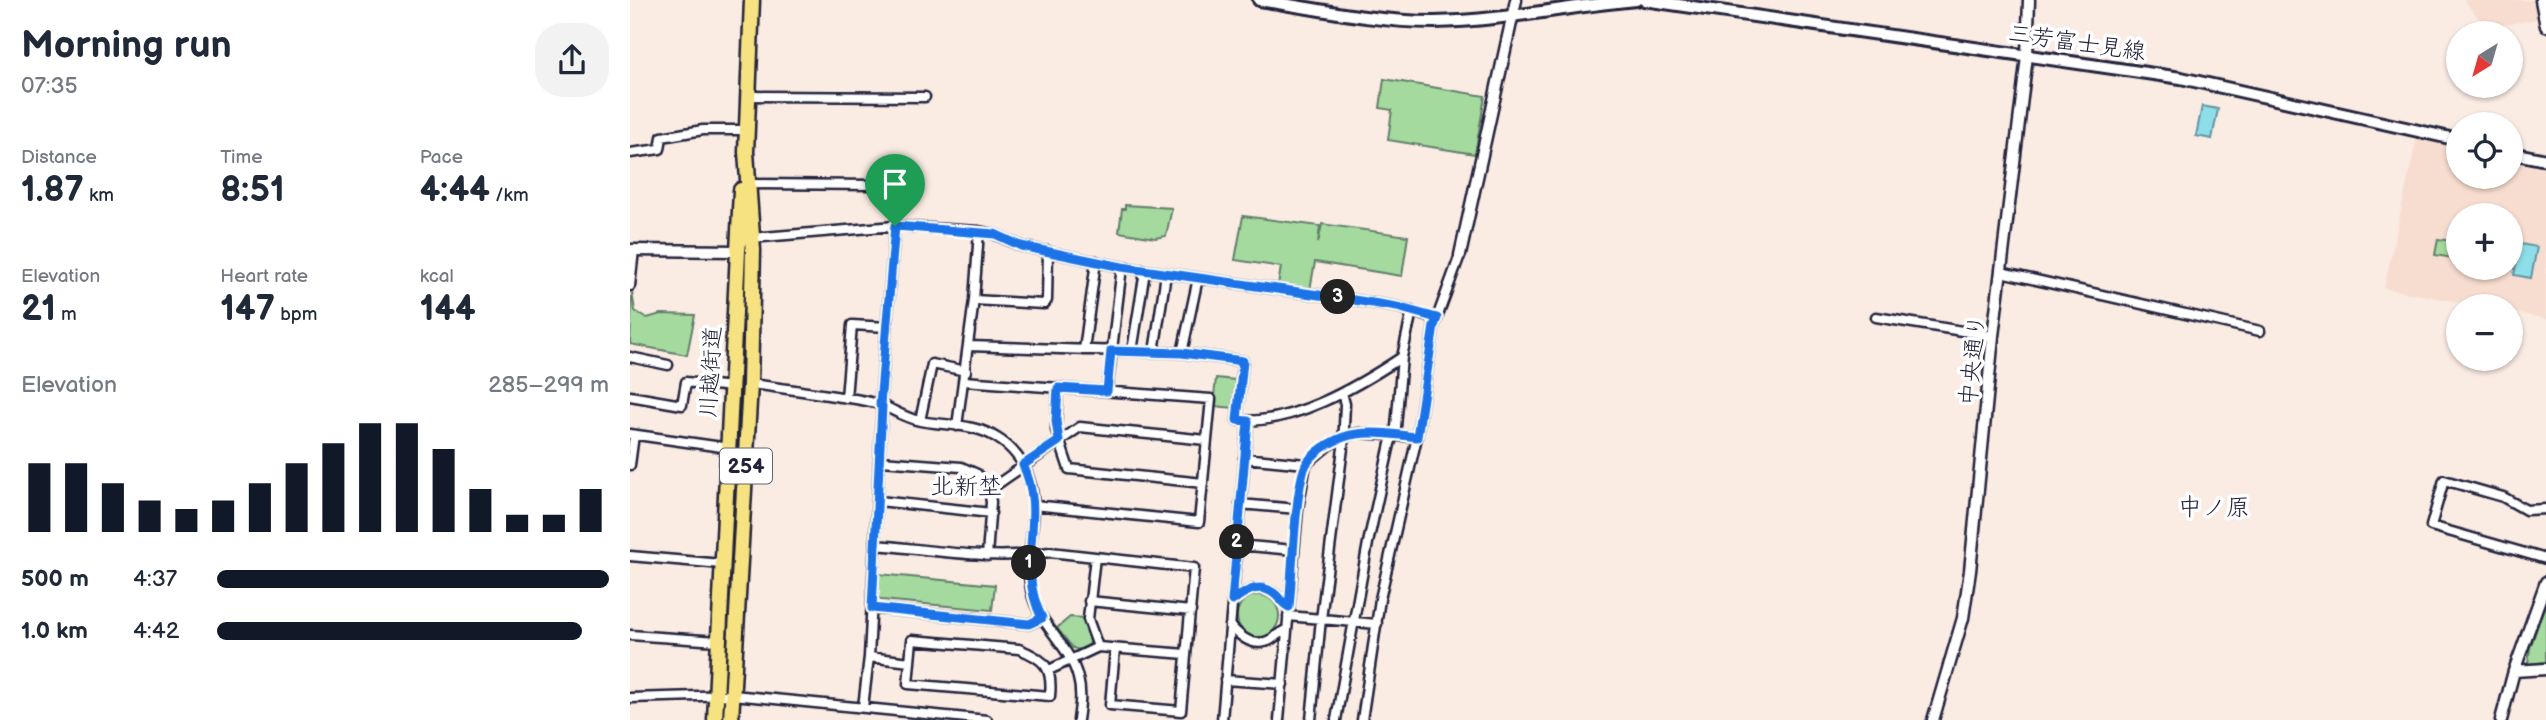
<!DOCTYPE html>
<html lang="en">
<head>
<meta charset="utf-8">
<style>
	:root { --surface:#fff; --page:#f2f2f3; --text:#1f2937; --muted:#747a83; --accent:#111827 }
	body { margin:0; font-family:"Balsamiq Sans","Klee One",sans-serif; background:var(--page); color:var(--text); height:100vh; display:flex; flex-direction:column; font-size:26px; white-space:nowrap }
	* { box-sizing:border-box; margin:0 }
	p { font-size:23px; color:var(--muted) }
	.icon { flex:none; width:38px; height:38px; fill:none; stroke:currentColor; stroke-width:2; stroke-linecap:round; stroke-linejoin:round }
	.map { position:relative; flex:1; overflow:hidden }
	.side { display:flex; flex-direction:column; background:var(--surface); width:630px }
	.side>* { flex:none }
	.needle { width:46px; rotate:217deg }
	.tools { position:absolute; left:1816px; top:21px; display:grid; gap:14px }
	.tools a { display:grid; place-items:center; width:77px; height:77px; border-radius:50%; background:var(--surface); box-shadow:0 2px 5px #0004; font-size:35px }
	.pin { position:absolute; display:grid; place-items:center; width:60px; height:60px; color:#fff; margin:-72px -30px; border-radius:50% 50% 50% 0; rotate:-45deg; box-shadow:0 0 7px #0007 }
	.pin .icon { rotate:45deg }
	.km { position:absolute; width:35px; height:35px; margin:-18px; border-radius:50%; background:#222; color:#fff; font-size:19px; line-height:35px; text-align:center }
	.round { display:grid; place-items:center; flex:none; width:74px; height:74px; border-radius:28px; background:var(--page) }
	.head { display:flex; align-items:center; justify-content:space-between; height:119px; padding:0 21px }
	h1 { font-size:38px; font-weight:600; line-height:52px }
	.stats { display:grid; grid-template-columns:repeat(3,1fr); gap:10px; height:119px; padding:7px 21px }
	.stats div { display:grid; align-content:center }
	.stats b { font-size:35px; font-weight:600 }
	.stats small { font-size:19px; font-weight:400 }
	.stats p { font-size:19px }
	.chart { height:196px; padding:14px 21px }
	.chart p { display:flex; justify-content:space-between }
	.chart svg { width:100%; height:126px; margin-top:7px; stroke:var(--accent); stroke-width:6 }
	ul { padding:0 21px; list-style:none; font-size:23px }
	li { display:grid; grid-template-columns:112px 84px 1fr; align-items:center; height:52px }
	li i { height:18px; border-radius:9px; background:var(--accent) }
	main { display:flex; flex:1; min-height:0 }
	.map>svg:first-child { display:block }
	.built { fill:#f7ddcf; fill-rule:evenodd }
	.green { fill:#a4da9e; stroke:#637e6c; stroke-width:2 }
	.water { fill:#8edee9; stroke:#6393a3; stroke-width:2 }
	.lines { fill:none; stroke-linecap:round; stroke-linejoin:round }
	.minor-casing { stroke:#22223b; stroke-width:13 }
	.tertiary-casing { stroke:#22223b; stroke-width:15 }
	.secondary-casing { stroke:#22223b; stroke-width:16 }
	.trunk-casing { stroke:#22223b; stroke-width:19 }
	.minor { stroke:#fff; stroke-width:8 }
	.tertiary { stroke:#fff; stroke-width:10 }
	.secondary { stroke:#fff; stroke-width:10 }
	.trunk { stroke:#f6e281; stroke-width:14 }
	.route-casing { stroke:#fff; stroke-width:14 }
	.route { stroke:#1a73e8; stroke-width:9 }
	.labels { text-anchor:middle; stroke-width:7; stroke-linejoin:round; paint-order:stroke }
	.shield { fill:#fff; stroke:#646476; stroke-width:2 }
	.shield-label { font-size:21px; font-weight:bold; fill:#22223b }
	.street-label { font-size:23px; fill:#22223b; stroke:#fff }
	.neighbourhood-label { font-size:24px; fill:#22223b; stroke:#fff }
</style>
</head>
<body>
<main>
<section class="side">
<div class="head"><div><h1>Morning run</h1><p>07:35</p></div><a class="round"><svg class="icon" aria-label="share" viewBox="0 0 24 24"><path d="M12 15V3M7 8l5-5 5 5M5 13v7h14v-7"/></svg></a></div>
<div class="stats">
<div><p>Distance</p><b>1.87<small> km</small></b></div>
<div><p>Time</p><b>8:51</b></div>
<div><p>Pace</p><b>4:44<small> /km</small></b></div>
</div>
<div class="stats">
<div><p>Elevation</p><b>21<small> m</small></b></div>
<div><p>Heart rate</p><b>147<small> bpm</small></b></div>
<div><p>kcal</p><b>144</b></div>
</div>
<div class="chart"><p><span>Elevation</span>285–299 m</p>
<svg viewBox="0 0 160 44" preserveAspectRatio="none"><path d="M5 44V20M15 44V20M25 44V27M35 44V33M45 44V36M55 44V33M65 44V27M75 44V20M85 44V13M95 44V6M105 44V6M115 44V15M125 44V29M135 44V38M145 44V38M155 44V29"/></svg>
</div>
<ul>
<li><b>500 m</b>4:37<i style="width:100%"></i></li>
<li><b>1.0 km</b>4:42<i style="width:93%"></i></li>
</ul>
</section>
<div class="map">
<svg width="1916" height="720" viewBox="0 0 1916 720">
	<rect width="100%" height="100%" fill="#faebe3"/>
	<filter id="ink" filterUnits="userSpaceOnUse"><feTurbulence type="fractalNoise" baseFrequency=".0143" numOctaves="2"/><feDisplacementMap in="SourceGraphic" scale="14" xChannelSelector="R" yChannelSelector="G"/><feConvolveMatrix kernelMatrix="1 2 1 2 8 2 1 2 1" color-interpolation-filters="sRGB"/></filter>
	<g filter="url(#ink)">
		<path class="built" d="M1834 0H1905L1908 19 1856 28Z
			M1787 138 1829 149V177H1881V162L1916 169V319L1881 312V306H1850L1754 288ZM1829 215H1881V268H1829Z"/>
		<path class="green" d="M754 79 855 96 845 154 758 140 762 110 750 108Z
			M495 205 542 208 536 236 525 238 489 232 492 209H495Z
			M613 216 690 226 688 243 692 224 778 236 772 276 685 262 680 290 648 285 651 267 605 260Z
			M1808 239 1829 242V259L1805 255Z
			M114 269 118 270 99 682H89L108 333Z
			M2 292 5 311 17 318 31 314 65 315 57 355 0 344Z
			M586 378 605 380V408L583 406Z
			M248 574 365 585 362 610 251 600 247 595Z
			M607 616a21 21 0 1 1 42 0a21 21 0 1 1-42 0Z
			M1916 602V662L1898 664 1900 648Z
			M440 617 454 618 461 639 459 645 449 650 443 648 427 628Z"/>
		<path class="water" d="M1572 106 1588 109 1582 139 1566 136Z
			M1890 244 1907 247 1901 278 1884 275Z"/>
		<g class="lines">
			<defs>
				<path id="minor" d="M118 96 295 97
					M0 153 30 149 32 137 73 130H116
					M119 184 247 185
					M121 238 265 226 349 231 364 234 391 246 492 267 724 300 767 307 807 319
					M1371 272 1630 331
					M0 286 4 250
					M344 300 414 304 417 300 418 251
					M1246 317 1363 336
					M339 346 552 353 613 361 607 420C661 426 728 386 772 357
					M454 350 466 261
					M502 351 515 271
					M524 352 536 274
					M552 353 568 278
					M0 357 38 365
					M334 381 581 399 569 522 404 505
					M120 384C146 387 172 391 198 395 215 398 235 399 251 405 264 410 275 418 290 421 316 426 345 423 367 438 382 447 394 462 399 479 412 514 393 553 401 590 408 625 440 645 448 678 452 692 450 706 448 720
					M428 388 426 430 439 469 573 483
					M477 391 492 267
					M0 396 52 405 56 382 102 387
					M216 398 222 325 257 327
					M250 405 265 226
					M290 421 302 364 336 371
					M327 426 344 300 349 231
					M0 434 99 448
					M614 458 676 464
					M251 461 331 467 347 474 359 490 361 502 357 556
					M0 465 4 435
					M359 490 450 427 576 440
					M249 501 361 513
					M610 504 668 509
					M1916 509 1896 510 1873 497 1814 480 1801 526 1916 559
					M246 545C304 550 362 561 420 552L564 568 551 711 480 705 485 649
					M607 545 664 550
					M0 556 92 564
					M465 557 458 619 468 647
					M459 601 561 611
					M602 601C616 591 630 582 646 595 651 599 653 604 659 607
					M242 608 399 624 412 618
					M658 616 747 624
					M600 625C611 638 625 649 642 639 647 635 651 632 657 629
					M0 635 88 641
					M282 640 389 649C415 659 423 668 420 696L278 684Z
					M239 657 280 662
					M419 670 468 647 556 654
					M595 680 653 684
					M0 698 103 695 357 720
					M233 707 239 657 252 406
					M592 720 618 421
					M649 720 668 509 676 464 699 445 713 437 729 433 787 437
					M681 720 691 619 713 448 715 404 712 393
					M706 720 738 543 760 444 766 427 772 357 782 311
					M732 720 750 599 787 437 804 326 830 255"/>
				<path id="tertiary" d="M1911 0 1916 26
					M0 250 109 251
					M830 255 886 0
					M1884 671 1916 669
					M1303 720 1333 618 1340 571 1363 336 1397 56 1399 0
					M1871 720 1884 671 1916 582"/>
				<path id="secondary" d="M629 0C687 9 746 22 804 22 872 21 939 6 1006 0
					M1014 0 1551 78 1829 140
					M1881 153 1916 160"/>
				<path id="trunk" d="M85 720 111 190
					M101 720 120 384 123 250 116 152 122 0"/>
			</defs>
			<use href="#minor" class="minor-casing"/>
			<use href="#tertiary" class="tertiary-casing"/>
			<use href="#secondary" class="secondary-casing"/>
			<use href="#trunk" class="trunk-casing"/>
			<use href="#minor" class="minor"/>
			<use href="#tertiary" class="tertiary"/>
			<use href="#secondary" class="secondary"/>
			<use href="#trunk" class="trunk"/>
		</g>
	</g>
	<g class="lines" filter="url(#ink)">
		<defs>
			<path id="route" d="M265 226 365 234 391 246 492 267 724 300 767 307 807 318 804 326 787 437C768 435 746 431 727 434 710 436 687 448 677 463 665 480 662 581 659 607 653 604 651 600 646 595 630 581 616 591 602 601L618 421 607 420 613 361 552 353 481 351 477 391 428 388 426 421 429 441 393 465C418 517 384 562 412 618L399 624 242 608 252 406 250 405Z"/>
		</defs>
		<use href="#route" class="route-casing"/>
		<use href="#route" class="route"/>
	</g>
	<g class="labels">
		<rect class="shield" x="90" y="448.5" width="52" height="35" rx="5"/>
		<g class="shield-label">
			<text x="116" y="473">254</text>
		</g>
		<g class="street-label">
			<text transform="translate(1447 42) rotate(8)" y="8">三芳富士見線</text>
			<text transform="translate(1342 360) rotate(-84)" y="8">中央通り</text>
			<text transform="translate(80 372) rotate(-87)" y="8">川越街道</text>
		</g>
		<g class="neighbourhood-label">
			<text x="336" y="494">北新埜</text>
			<text x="1584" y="515">中ノ原</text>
		</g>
	</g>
</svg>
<div class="tools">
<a><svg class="needle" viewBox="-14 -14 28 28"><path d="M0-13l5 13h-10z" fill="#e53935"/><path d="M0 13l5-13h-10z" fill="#747a83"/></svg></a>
<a><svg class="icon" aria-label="locate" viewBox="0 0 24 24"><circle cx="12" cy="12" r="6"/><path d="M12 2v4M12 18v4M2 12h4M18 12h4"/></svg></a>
<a>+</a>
<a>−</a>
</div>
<div class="pin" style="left:265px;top:226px;background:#1e9e55"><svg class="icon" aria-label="arrive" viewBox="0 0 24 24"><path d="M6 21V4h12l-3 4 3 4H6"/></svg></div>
<b class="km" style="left:399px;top:563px">1</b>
<b class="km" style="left:607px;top:542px">2</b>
<b class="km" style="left:708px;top:297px">3</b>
</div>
</main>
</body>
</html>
